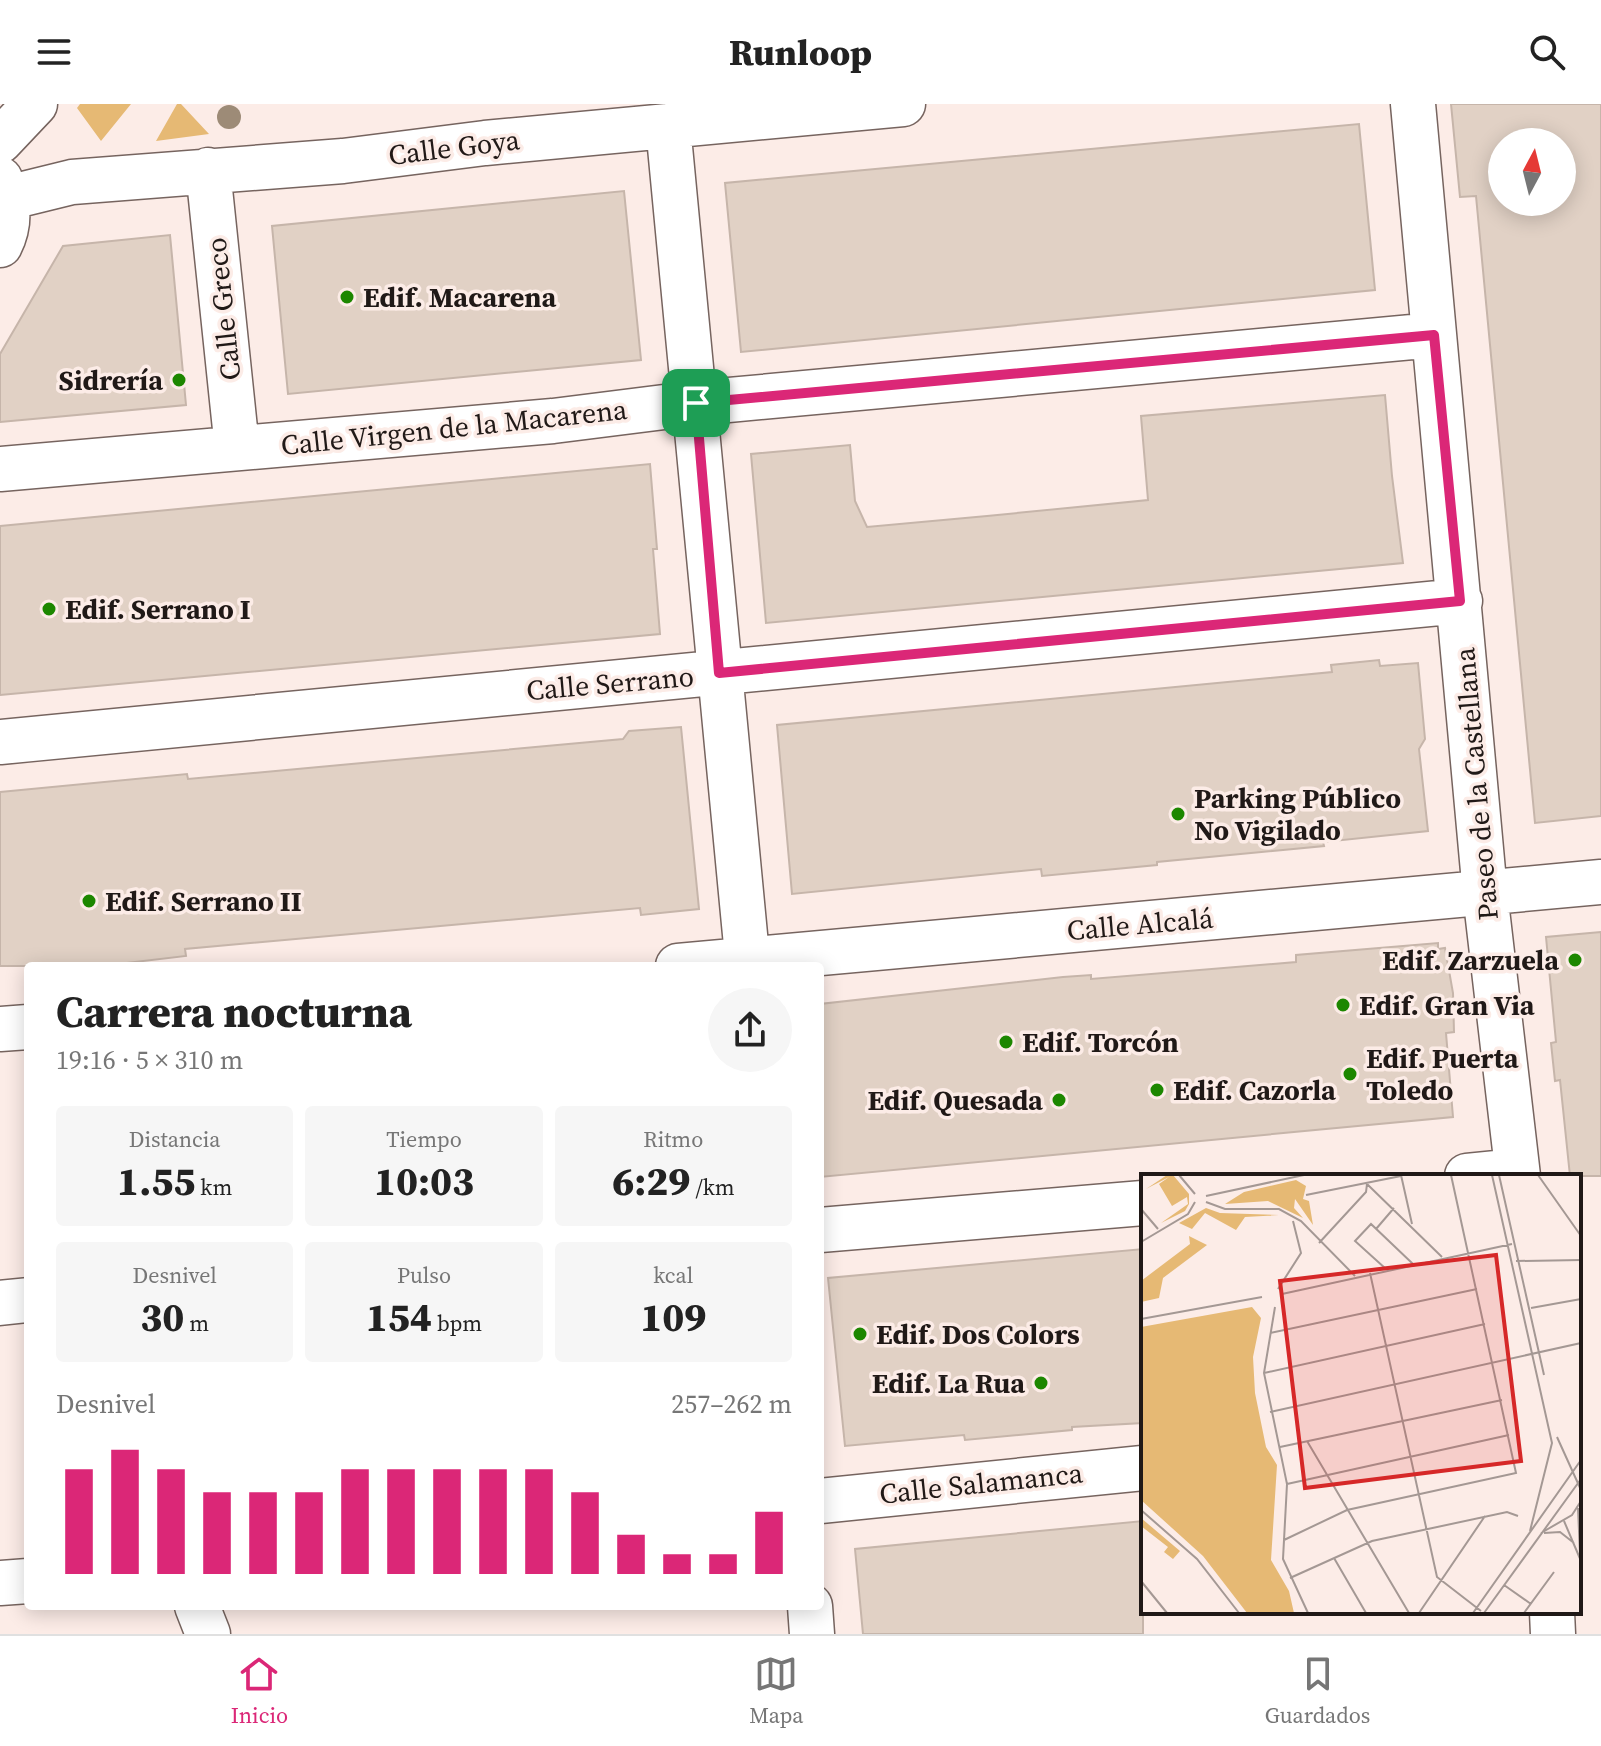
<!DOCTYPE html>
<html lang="es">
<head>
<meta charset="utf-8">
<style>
	:root { --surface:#fff; --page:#f6f6f6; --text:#222; --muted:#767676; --line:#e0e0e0; --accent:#db2777 }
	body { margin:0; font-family:"Source Serif 4",serif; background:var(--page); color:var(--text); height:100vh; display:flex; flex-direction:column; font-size:30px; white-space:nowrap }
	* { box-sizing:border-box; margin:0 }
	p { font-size:26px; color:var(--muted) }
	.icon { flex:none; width:44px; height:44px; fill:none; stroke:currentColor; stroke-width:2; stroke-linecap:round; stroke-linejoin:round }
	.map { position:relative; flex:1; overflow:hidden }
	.sheet { position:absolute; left:24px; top:858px; width:800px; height:648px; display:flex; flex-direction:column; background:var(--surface); border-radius:8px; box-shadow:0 4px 20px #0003 }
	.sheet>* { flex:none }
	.needle { width:52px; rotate:7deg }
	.fabs { position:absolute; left:1488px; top:24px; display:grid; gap:16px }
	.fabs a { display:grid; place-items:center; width:88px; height:88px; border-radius:50%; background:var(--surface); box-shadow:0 4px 20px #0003; font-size:40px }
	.pin { position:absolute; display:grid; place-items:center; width:68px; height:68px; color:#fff; margin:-34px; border-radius:16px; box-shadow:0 4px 12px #0006 }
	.round { display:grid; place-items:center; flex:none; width:84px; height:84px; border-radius:42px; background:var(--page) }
	.overview { display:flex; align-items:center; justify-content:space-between; height:136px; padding:0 32px }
	h1 { font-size:44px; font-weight:800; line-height:60px }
	.metrics { display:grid; grid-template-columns:repeat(3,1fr); gap:12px; height:136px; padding:8px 32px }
	.metrics div { display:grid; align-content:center; border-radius:8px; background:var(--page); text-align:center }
	.metrics b { font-size:40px; font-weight:800 }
	.metrics small { font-size:22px; font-weight:400 }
	.metrics p { font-size:22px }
	.chart { height:224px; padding:16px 32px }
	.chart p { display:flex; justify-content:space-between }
	.chart svg { width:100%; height:144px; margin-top:8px; stroke:var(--accent); stroke-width:6 }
	header { display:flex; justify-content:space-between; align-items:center; height:104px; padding:0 32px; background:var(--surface); font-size:36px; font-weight:800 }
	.tabs { display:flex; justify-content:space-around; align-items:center; height:112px; border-top:2px solid var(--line); background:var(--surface); font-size:22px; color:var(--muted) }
	.tabs a { display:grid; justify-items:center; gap:4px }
	.tabs .selected { color:var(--accent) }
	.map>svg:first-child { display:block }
	.green { fill:#e6b974 }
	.building { fill:#e1d1c5; stroke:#c6b5aa; stroke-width:2; fill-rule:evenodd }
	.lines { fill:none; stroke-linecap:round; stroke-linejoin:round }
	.street-casing { stroke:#76645f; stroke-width:47 }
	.street { stroke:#fff; stroke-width:44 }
	.tree { fill:#9d8b77 }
	.route-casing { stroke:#fff; stroke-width:16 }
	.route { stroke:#db2777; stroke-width:10 }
	.poi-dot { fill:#1d8700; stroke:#fcece7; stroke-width:3 }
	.labels { text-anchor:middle; stroke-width:7; stroke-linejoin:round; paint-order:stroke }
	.street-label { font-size:28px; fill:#201917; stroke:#fcece7 }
	.poi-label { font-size:28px; font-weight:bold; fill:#201917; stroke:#fcece7; text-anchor:start }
	.inset-road { fill:none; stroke:#a49894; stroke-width:2 }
	.view { fill:#d62828; fill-opacity:0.15; stroke:#d62828; stroke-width:4 }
	.inset-edge { fill:none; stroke:#201917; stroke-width:4 }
</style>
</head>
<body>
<header><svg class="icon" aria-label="menu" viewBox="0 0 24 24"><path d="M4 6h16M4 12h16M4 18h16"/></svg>Runloop<svg class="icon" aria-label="search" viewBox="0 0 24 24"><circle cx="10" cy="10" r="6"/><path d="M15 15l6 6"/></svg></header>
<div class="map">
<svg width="1601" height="1530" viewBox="0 0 1601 1530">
	<rect width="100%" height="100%" fill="#fcece7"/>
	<path class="green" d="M80 0H131L101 37 77 4Z
		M177 0H181L209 30 156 37Z"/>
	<path class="building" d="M1451 0H1601V712L1535 719 1476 92 1460 93ZM1502 38H1562V98H1502Z
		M1359 20 1375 186 741 248 725 79Z
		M624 87 641 256 288 290 272 122Z
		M170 131 186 301 0 318V250L63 142Z
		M1385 291 1392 372 1403 459 766 519 751 350 850 341 855 397 867 423 987 412 1148 396 1141 312Z
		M650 360 657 445H653L660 530 0 591V422Z
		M1379 556 1380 562 1418 559 1425 635 1419 645 1428 727 1323 738 1324 742 1157 758V761L1042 772 1041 765 792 790 777 621 1332 568 1331 561Z
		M681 623 699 805 641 811 640 804 185 845 186 852 101 862H0V688L187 670 188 675 623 635 629 627Z
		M1601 828V1072H1570L1560 976 1555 977 1551 939 1556 938 1546 833Z
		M1438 839V845L1445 844 1453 889 1454 928 1446 929 1453 1013 820 1073V900L1063 873 1091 871V875L1296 858V851Z
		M1143 1145V1319L1072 1323V1326L965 1336 964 1331 845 1342 828 1174Z
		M1143 1417V1530H863L855 1445Z"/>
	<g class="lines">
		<defs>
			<path id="street" d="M1413 0 1485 789 1518 1072
				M668 22 748 862
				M0 37 35 0
				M208 66 237 344
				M0 75C9 96 11 120 0 141
				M7 94 72 78 343 57 485 39 903 0
				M0 365 553 317 696 299 1434 231
				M0 638 1460 497
				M678 862 1601 778
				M0 925 28 923
				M1467 1072 1517 1067
				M820 1126 1143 1099
				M0 1199 28 1196
				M820 1397 1143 1364
				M0 1479 28 1477
				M197 1502 208 1530
				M810 1502 812 1530
				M1552 1508 1553 1530"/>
		</defs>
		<use href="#street" class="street-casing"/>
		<use href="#street" class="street"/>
	</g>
	<circle class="tree" cx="229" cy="13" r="12"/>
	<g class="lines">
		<defs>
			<path id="route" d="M1434 231 1460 497 719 569 696 299Z"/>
		</defs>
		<use href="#route" class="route-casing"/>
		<use href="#route" class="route"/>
	</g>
	<g class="poi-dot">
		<circle cx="347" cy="193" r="8"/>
		<circle cx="179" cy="276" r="8"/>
		<circle cx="49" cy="505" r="8"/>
		<circle cx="1178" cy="710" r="8"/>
		<circle cx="89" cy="797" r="8"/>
		<circle cx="1575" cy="856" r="8"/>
		<circle cx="1343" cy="901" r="8"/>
		<circle cx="1006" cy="938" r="8"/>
		<circle cx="1350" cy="970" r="8"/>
		<circle cx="1157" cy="986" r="8"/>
		<circle cx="1059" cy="996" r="8"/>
		<circle cx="860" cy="1230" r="8"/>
		<circle cx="1041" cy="1279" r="8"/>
	</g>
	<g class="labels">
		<g class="street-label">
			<text transform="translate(454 43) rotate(-7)" y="10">Calle Goya</text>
			<text transform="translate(223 205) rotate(-96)" y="10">Calle Greco</text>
			<text transform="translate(454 323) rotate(-6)" y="10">Calle Virgen de la Macarena</text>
			<text transform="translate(610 579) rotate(-5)" y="10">Calle Serrano</text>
			<text transform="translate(1476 680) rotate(-95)" y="10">Paseo de la Castellana</text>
			<text transform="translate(1140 820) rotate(-5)" y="10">Calle Alcalá</text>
			<text transform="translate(981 1379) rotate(-6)" y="10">Calle Salamanca</text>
		</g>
		<g class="poi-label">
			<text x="363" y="203">Edif. Macarena</text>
			<text x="163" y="286" text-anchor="end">Sidrería</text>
			<text x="65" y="515">Edif. Serrano I</text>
			<text x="1194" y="704">Parking Público<tspan x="1194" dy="32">No Vigilado</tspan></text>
			<text x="105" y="807">Edif. Serrano II</text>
			<text x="1559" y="866" text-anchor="end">Edif. Zarzuela</text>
			<text x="1359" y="911">Edif. Gran Via</text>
			<text x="1022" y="948">Edif. Torcón</text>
			<text x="1366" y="964">Edif. Puerta<tspan x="1366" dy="32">Toledo</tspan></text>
			<text x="1173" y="996">Edif. Cazorla</text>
			<text x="1043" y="1006" text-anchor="end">Edif. Quesada</text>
			<text x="876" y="1240">Edif. Dos Colors</text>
			<text x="1025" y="1289" text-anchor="end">Edif. La Rua</text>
		</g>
	</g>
	<g transform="translate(1141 1070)">
		<rect width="440" height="440" fill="#fcece7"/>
		<path d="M26 1H32L48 20V30L44 37 20 49 47 30 46 23 31 32 18 10 28 3 5 15ZM155 6 165 12 162 25 168 27 172 51 154 25 153 34 162 44 127 27 84 30 103 18ZM65 34 79 39 138 41 104 43 95 56 64 39 51 55 38 49ZM48 62 66 71 22 104 18 124 0 128V107L49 70ZM111 133 120 144 112 183 114 219 125 273 136 291 130 386 148 417 153 439H106L62 382 0 326V153ZM0 344 39 377 32 385 23 378 27 373 0 352Z" fill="#e6b974"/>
		<path class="inset-road" d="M38 1 54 20M260 1 271 50M351 1 411 269 389 357M358 1 403 201M397 1 440 62M226 10 301 83M165 21 260 2M65 22 163 1M65 28 84 35H138L160 47 214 102M0 35 17 55M235 55 253 34M0 68 47 40 54 28M178 69 225 18 226 10M375 87 440 86M245 95 214 67 230 50 272 90M229 99 296 403 340 437M137 115 160 79 152 47M141 120 371 70M134 133 123 199 146 310 142 385 167 439M390 134 440 125M0 145 121 123M129 159 336 115M123 199 344 150M129 238 440 169M416 263 440 316M166 267 268 439M139 273 361 226M146 310 368 261M437 334 439 380M0 336 56 385 98 439M423 347 440 387M400 359 431 341 440 327M403 359 419 358 433 369M143 366 206 336 375 299 310 1M193 384 225 439M149 404 231 367 366 338 377 342M0 407 26 439M363 411 390 430M278 439 344 342M332 439 440 286M343 439 440 305M383 439 413 398"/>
		<path class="view" d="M355 81 380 287 164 314 139 107Z"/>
		<rect width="440" height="440" class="inset-edge"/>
	</g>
</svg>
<div class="fabs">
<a><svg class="needle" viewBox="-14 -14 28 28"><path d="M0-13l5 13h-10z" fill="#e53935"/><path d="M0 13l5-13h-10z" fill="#767676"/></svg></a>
</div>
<div class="pin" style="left:696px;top:299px;background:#1e9e55"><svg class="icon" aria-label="arrive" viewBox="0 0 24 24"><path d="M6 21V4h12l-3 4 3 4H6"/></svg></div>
<section class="sheet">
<div class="overview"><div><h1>Carrera nocturna</h1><p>19:16 · 5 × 310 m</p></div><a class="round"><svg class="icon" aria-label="share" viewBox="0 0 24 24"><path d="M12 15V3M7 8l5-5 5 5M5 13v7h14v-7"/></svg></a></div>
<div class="metrics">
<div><p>Distancia</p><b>1.55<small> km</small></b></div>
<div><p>Tiempo</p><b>10:03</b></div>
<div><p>Ritmo</p><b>6:29<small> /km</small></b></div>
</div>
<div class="metrics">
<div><p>Desnivel</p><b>30<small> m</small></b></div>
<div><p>Pulso</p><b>154<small> bpm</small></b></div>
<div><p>kcal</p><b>109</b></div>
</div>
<div class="chart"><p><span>Desnivel</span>257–262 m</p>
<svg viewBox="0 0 160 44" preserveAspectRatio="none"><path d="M5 44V12M15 44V6M25 44V12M35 44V19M45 44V19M55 44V19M65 44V12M75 44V12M85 44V12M95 44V12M105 44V12M115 44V19M125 44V32M135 44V38M145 44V38M155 44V25"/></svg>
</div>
</section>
</div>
<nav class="tabs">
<a class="selected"><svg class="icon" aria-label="home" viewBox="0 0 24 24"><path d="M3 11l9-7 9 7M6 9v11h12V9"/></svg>Inicio</a>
<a><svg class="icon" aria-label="map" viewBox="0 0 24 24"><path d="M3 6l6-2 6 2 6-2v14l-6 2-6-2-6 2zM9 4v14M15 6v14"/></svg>Mapa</a>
<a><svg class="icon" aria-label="saved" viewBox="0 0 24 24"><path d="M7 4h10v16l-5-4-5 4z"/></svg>Guardados</a>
</nav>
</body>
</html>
